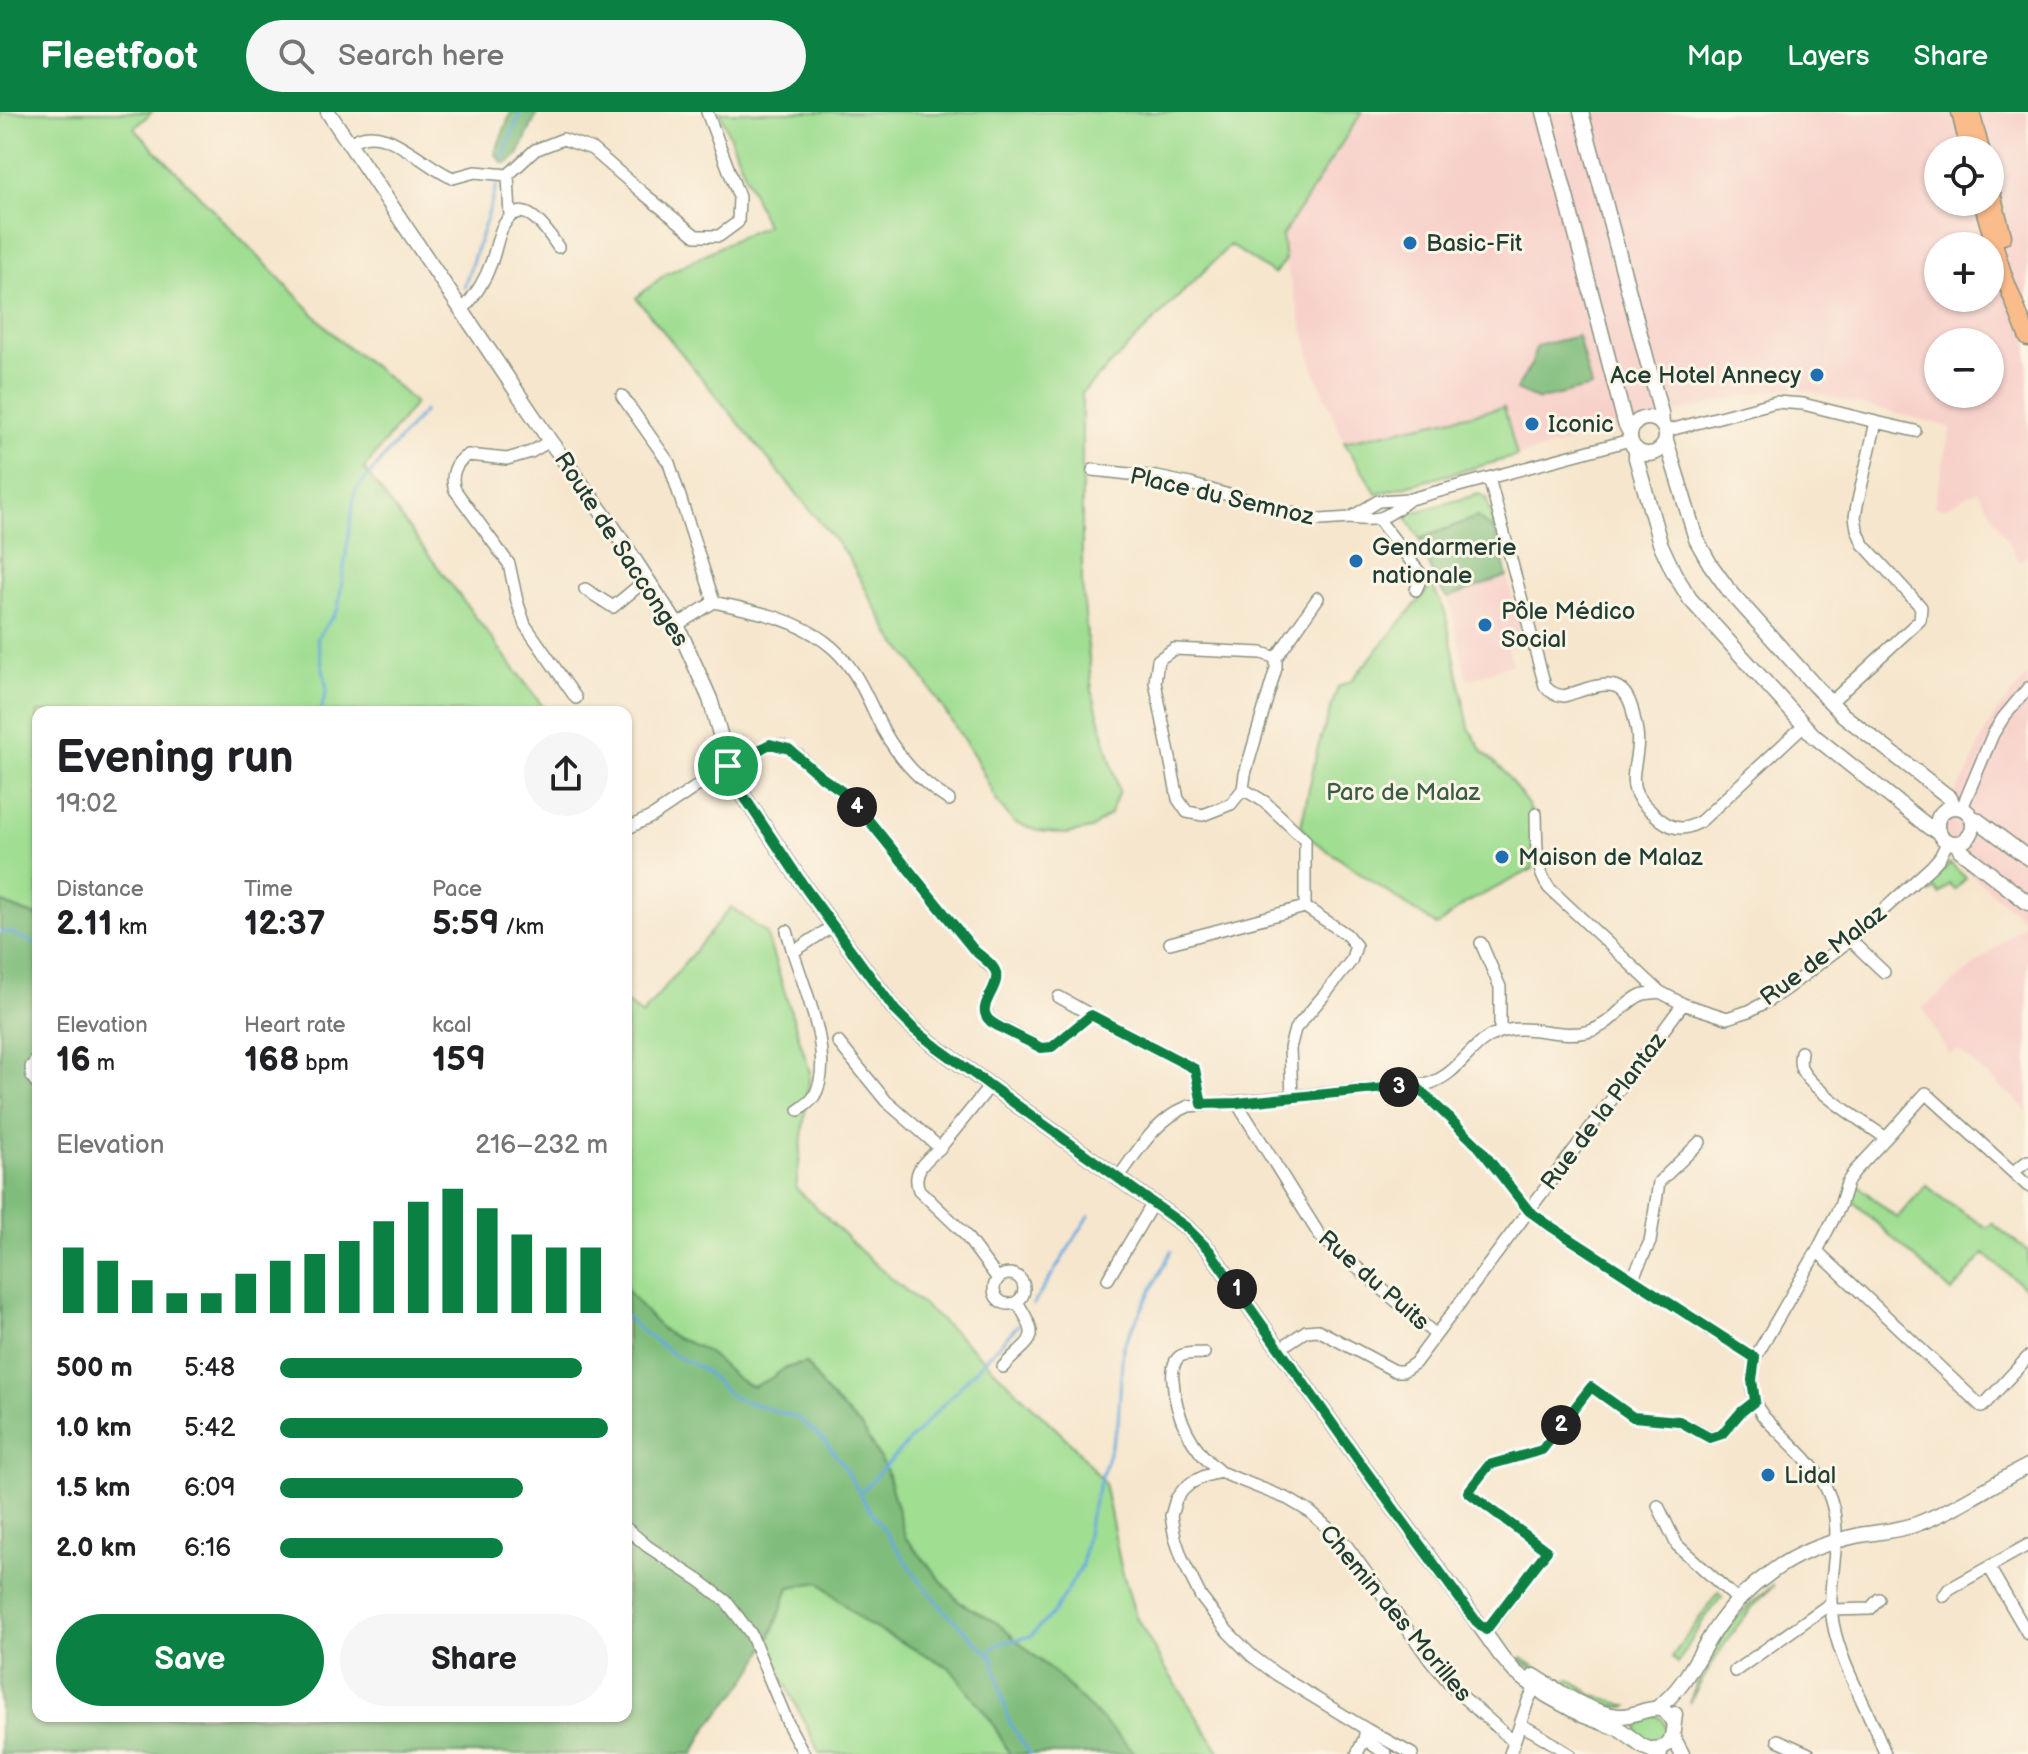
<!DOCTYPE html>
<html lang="en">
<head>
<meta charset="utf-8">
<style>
	:root { --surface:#fff; --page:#f6f6f6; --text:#202124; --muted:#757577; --accent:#0b8043 }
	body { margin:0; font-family:"Balsamiq Sans",sans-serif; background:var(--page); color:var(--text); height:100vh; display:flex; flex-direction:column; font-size:30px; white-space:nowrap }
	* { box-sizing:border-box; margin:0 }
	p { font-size:26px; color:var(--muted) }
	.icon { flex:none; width:44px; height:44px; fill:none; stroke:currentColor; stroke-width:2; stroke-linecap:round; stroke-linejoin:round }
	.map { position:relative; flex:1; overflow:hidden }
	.panel { position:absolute; left:32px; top:594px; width:600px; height:1016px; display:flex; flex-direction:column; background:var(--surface); border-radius:16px; box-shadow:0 2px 6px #0004 }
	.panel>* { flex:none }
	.controls { position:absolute; left:1924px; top:24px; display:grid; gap:16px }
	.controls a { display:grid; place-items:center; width:80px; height:80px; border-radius:50%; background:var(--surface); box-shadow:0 2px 6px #0004; font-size:40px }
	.pin { position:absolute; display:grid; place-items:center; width:68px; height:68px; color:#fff; margin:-34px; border:4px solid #fff; border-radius:50%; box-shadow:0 2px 8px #0007 }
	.km { position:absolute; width:40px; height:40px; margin:-20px; border-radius:50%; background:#222; color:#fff; font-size:22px; line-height:40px; text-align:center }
	.round { display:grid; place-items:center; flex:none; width:84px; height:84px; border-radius:42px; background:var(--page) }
	.overview { display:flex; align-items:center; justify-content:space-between; height:136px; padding:0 24px }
	h1 { font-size:44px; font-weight:700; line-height:60px }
	.stats { display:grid; grid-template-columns:repeat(3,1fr); gap:12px; height:136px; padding:8px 24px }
	.stats div { display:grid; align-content:center }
	.stats b { font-size:34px; font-weight:700 }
	.stats small { font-size:22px; font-weight:400 }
	.stats p { font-size:22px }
	.chart { height:224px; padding:16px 24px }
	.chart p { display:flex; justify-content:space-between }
	.chart svg { width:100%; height:144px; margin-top:8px; stroke:var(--accent); stroke-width:6 }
	.action { display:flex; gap:16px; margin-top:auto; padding:16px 24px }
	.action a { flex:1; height:92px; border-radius:48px; background:var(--accent); color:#fff; font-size:32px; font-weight:700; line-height:92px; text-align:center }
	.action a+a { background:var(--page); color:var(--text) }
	ul { padding:0 24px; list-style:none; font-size:26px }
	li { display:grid; grid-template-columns:128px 96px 1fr; align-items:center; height:60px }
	li i { height:20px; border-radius:10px; background:var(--accent) }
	header { display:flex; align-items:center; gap:48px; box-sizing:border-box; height:112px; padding:0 40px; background:var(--accent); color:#fff }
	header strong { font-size:38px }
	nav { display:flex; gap:44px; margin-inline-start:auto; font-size:28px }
	.search { width:560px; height:72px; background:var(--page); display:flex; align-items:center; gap:20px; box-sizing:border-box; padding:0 28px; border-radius:44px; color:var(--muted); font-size:30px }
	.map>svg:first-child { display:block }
	.built { fill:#f7d0ca; fill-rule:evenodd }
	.green { fill:#a0de92; stroke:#608e63; stroke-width:2 }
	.forest { fill:#80bd7c; stroke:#507d58; stroke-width:2 }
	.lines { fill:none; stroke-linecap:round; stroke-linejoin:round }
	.stream { stroke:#69abdd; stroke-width:3 }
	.minor-casing { stroke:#8a9280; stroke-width:14 }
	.tertiary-casing { stroke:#8a9280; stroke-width:17 }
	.primary-casing { stroke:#8a9280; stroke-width:19 }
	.minor { stroke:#fff; stroke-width:11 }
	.tertiary { stroke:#fff; stroke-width:14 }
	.primary { stroke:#fabc8b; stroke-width:16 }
	.route-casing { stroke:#fff; stroke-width:16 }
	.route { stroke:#0b8043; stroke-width:10 }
	.poi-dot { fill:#1f6fb2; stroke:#fcf5e5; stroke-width:3 }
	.labels { text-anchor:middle; stroke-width:6; stroke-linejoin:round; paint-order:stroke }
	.poi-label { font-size:24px; fill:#1f3d34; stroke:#fcf5e5; text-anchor:start }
	.street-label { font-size:24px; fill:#1f3d34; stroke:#fcf5e5 }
	.park-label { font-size:24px; fill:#395d47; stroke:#fcf5e5 }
</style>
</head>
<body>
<header>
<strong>Fleetfoot</strong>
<div class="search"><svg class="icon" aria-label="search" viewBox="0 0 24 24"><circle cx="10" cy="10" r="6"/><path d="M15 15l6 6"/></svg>Search here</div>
<nav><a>Map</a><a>Layers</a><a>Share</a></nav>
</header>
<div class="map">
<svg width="2028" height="1642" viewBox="0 0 2028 1642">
	<rect width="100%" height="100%" fill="#fcf5e5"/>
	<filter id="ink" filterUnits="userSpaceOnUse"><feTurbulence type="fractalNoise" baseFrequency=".0125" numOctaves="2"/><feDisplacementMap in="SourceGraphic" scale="16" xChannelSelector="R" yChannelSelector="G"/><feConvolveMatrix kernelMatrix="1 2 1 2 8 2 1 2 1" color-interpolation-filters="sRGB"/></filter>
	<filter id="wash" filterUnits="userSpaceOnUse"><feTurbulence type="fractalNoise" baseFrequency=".006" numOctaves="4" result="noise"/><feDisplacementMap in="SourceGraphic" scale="32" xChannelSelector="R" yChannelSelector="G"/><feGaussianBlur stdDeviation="1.8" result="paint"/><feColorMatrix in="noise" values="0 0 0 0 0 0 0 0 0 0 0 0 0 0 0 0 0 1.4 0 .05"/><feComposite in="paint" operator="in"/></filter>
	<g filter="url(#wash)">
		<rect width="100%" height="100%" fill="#f6e6cd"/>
		<path class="built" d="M1362 0H2028V443L2019 449 1978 378 1944 396 1934 394 1951 315 1799 277H1776L1702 294 1517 344 1504 295 1344 330 1314 257 1285 148 1282 124ZM1938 38H1990V90H1938ZM1938 134H1990V186H1938ZM1938 230H1990V282H1938Z
			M1507 464 1524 531 1508 535 1512 552 1467 569 1452 496 1447 486Z
			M2028 563V999L1958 938 1949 943 1923 896 2027 810 1977 768 1926 720 1967 663 1985 620 1996 601Z"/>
		<path class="green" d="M0 0H152L134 16 340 229 387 265 415 291 364 357 547 600H38V805L0 790Z
			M720 0H1362L1282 124 1285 148 1274 162 1230 133 1082 281V470L1092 579 1119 679 1110 702 1091 717 1066 722 1038 719 1014 711 997 690 975 645 912 549 893 527 847 443 636 186 664 163 743 123 766 114Z
			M1504 295 1517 344 1377 382 1344 330Z
			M1479 382 1486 386 1495 420 1477 405 1420 427 1405 403Z
			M1432 473 1445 500 1469 616 1483 640 1502 657 1528 693 1532 701 1533 757 1466 791 1437 814 1311 727 1301 714 1318 635 1338 575 1351 569Z
			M1950 751 1966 766 1955 778 1949 772 1940 782 1935 777 1931 781 1929 779 1927 781 1924 779Z
			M731 795 766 821 810 960 796 1076 867 1145 960 1225 1073 1333 1104 1370 1121 1455 1136 1505 1162 1551 1221 1642H1136L1058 1564 997 1511 959 1490 905 1425 886 1357 861 1315 826 1280 806 1251 785 1256 770 1267 753 1275C735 1269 723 1252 708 1241 695 1231 682 1230 669 1222 655 1214 636 1189 626 1176V890L642 903Z
			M1855 1071 1897 1106 1926 1073 1944 1088 1987 1116 1992 1111 2028 1139V1178L1984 1142 1952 1180 1846 1083Z
			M820 1470 865 1511 949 1555 990 1607 1010 1642H820L766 1532 776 1513 789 1475Z
			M1774 1473C1735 1510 1716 1545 1689 1591 1706 1546 1733 1500 1774 1473Z
			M1718 1480 1722 1484 1702 1510 1678 1551 1672 1545Z
			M1522 1546C1536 1556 1550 1562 1565 1570L1570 1567 1592 1583 1628 1594C1602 1603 1550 1565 1525 1552L1520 1548Z
			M1638 1617a14 14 0 1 1 28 0a14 14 0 1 1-28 0Z"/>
		<path class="forest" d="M511 0H538L518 43 508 51H503L495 41Z
			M1578 224 1591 275 1538 288 1516 278 1532 251 1536 234Z
			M1477 405 1495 420 1507 464 1447 486 1436 471 1420 427Z
			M0 790 38 805V1604H626V1176C636 1189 655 1214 669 1222 682 1230 695 1231 708 1241 723 1252 735 1269 753 1275L770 1267 785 1256 806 1251 826 1280 861 1315 886 1357 905 1425 959 1490 997 1511 1058 1564 1136 1642H1010L990 1607 949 1555 865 1511 819 1470 789 1475C778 1505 768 1535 751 1561 733 1590 705 1609 694 1642H0Z"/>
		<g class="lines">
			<path class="stream" d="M503 47 506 35 521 0
				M464 175 492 90 497 72
				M320 600 327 578 317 526 338 497 355 379 424 299
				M0 820H9L38 833
				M1033 1193 1089 1104
				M626 1204 639 1217 674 1243 704 1258 732 1285 798 1306 825 1329 842 1351 864 1389 917 1465 945 1499 993 1546 1009 1610 1030 1642
				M860 1381 1018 1213
				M988 1541 998 1532 1031 1524 1055 1499 1082 1453 1090 1403 1118 1311 1123 1234 1171 1139"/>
		</g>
	</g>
	<g filter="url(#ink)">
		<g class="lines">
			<defs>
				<path id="minor" d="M349 32C382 5 422 54 453 66L475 60 508 63
					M510 105 508 63 535 38 563 27 592 37 644 82 696 124H719L738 110 739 85 707 0
					M462 199C474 185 485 169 491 151 496 139 497 125 503 114 522 80 547 118 558 135
					M622 284 669 351 714 490
					M1876 310 1915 319
					M1666 319 1776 290 1803 292 1876 310 1857 393 1855 405 1857 417 1863 432 1921 495 1920 508 1831 590
					M550 329 531 340 507 347 468 343C455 350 450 364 455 378L509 452 517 489 525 513 576 586
					M1093 358 1157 365 1190 372 1306 405 1321 408 1350 406
					M1489 366 1545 574C1550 581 1556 583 1564 584 1595 575 1624 558 1633 601 1636 614 1639 624 1637 638 1636 651 1630 668 1636 681 1640 691 1653 701 1661 708 1676 719 1686 718 1701 709L1804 613
					M1410 387C1385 406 1382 410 1350 406L1378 389 1410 387 1630 328
					M1379 408 1420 461 1421 466 1416 478
					M585 477 613 495 647 467
					M677 513 714 490C752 499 792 505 824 529 855 551 866 584 882 616 898 645 920 670 949 688
					M728 654 770 632 783 634 798 643 820 664 849 684 974 838 996 860 995 871 985 894 987 905 990 909 1041 936 1052 935 1091 903 1195 957 1202 992
					M1243 677 1231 692 1203 703 1187 700 1178 687 1155 570 1158 548 1174 537 1262 541 1276 546
					M1962 696 1993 622 2003 606 2028 576
					M1536 702C1537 727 1534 756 1549 776L1660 880 1683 892 1727 906 1749 899 1768 889 1790 874 1850 828 1932 754 1940 745 1948 729
					M626 717 653 704 718 660 729 656
					M1305 795V728L1265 690 1243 677 1245 662 1276 556V546L1318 486
					M787 819 793 840
					M1850 828 1884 860
					M1170 831 1305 795
					M1481 831 1500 875V919
					M1059 885 1091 903
					M838 930 886 989 940 1036 990 974
					M38 946 31 955 32 965 38 973
					M1415 973 1479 1035 1529 1099 1550 1114 1755 1246C1752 1261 1750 1275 1755 1289 1759 1303 1771 1312 1781 1322 1798 1339 1817 1356 1827 1378 1848 1423 1824 1467 1833 1511 1842 1558 1870 1598 1885 1642
					M1292 986 1290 936 1295 917 1325 882 1351 849 1356 834 1346 822 1305 795
					M1237 991 1320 1124 1436 1223
					M799 998C804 994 809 991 813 986 837 950 805 878 793 840L833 814
					M1886 1026 1926 981 2028 1074
					M940 1036C926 1048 911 1059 919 1078L963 1120 998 1167
					M2013 1060 2028 1049
					M1118 1066C1138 1039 1156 1007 1189 994L1428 972C1460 962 1470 931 1497 921 1527 909 1560 928 1590 919 1613 912 1624 890 1641 883 1646 881 1654 881 1660 880
					M1817 1139 1982 1295 2028 1245
					M994 1177a15 15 0 1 1 30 0a15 15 0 1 1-30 0Z
					M1108 1167 1153 1091
					M1632 1167 1650 1130 1659 1070 1700 1030
					M1279 1237 1306 1219 1318 1218 1395 1259H1403L1415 1251 1683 892
					M1204 1241C1197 1242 1185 1240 1179 1245 1173 1250 1172 1261 1173 1268 1175 1304 1192 1338 1220 1360
					M1755 1246 1817 1139 1840 1094 1847 1071 1854 1060 1886 1026C1866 1012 1812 978 1802 958 1799 952 1800 946 1801 940
					M1003 1255C1030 1225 1043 1231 1017 1190
					M1658 1394 1677 1433 1738 1488
					M626 1416 647 1434 700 1469 726 1489 751 1522 789 1614 804 1642
					M1989 1455 2028 1522
					M1944 1484 1949 1477 2028 1433
					M1832 1498 1870 1497 1879 1487
					M1486 1518 1492 1512 1547 1439 1468 1380 1489 1353 1542 1338 1591 1275 1633 1305 1679 1309 1710 1326 1722 1322 1741 1300 1755 1289
					M1735 1559 1831 1491
					M1520 1613C1538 1620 1552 1632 1569 1642
					M1366 1617 1364 1627 1386 1642
					M1778 1628 1809 1642
					M1357 1642 1364 1627
					M1412 1642 1366 1617 1276 1562 1252 1544 1228 1520 1201 1485 1183 1449 1175 1426 1171 1404 1176 1387 1183 1378 1191 1371 1205 1364 1220 1360 1288 1387 1310 1400 1344 1430 1424 1540 1455 1578 1514 1630
					M1510 1642 1528 1589 1535 1575"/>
				<path id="tertiary" d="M328 0 550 329 612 414 677 513 710 587 733 668 806 777 895 898 915 918 938 936 1186 1115 1209 1138 1366 1359 1462 1489 1501 1544 1515 1560 1546 1583 1582 1603 1619 1617 1642 1634 1660 1642
					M1544 0 1625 311 1630 321
					M1581 0 1661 301 1662 312
					M1630 324a18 18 0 1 1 36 0a18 18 0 1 1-36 0Z
					M1666 328 1696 427 1710 452 1728 477 1815 574 1843 603 1950 686 1954 695
					M1636 337V346L1660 431 1674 461 1690 487 1814 624 1930 716 1938 719
					M1937 713a18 18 0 1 1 36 0a18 18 0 1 1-36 0Z
					M1972 706 1976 707 2028 746
					M1957 731 1960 738 2028 791
					M1534 1564C1559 1579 1588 1601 1618 1604 1640 1606 1659 1583 1673 1610
					M1657 1596C1686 1575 1698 1542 1718 1513 1732 1493 1750 1475 1770 1461 1796 1441 1827 1430 1860 1423 1878 1420 1896 1419 1914 1413 1954 1399 1990 1373 2028 1354
					M1673 1625 1682 1642
					M1650 1637C1676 1637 1672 1621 1675 1602"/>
				<path id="primary" d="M1960 0 1969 38
					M1971 0 1981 38
					M1990 74 2003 124
					M1982 90 2003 162 2028 226"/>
			</defs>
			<use href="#minor" class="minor-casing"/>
			<use href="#tertiary" class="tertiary-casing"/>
			<use href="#primary" class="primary-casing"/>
			<use href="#minor" class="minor"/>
			<use href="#tertiary" class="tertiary"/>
			<use href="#primary" class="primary"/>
		</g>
	</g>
	<g class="lines" filter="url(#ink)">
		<defs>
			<path id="route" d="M770 632 789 637 820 664 849 684 974 838C980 844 994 852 996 861 1000 877 974 895 990 909 1000 917 1029 929 1041 936L1052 935 1091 903 1195 957 1202 992 1237 991 1415 973 1479 1035 1529 1099 1550 1114 1755 1246 1752 1268 1755 1289 1741 1300 1722 1322 1710 1326 1679 1309 1633 1305 1591 1275 1542 1338 1489 1353 1468 1380 1547 1439 1486 1518 1476 1509 1366 1359 1209 1138 1186 1115 938 936 915 918 895 898 806 777 733 668 728 654Z"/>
		</defs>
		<use href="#route" class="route-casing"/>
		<use href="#route" class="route"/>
	</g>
	<g class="poi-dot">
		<circle cx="1410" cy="131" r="8"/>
		<circle cx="1817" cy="263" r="8"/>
		<circle cx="1532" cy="312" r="8"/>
		<circle cx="1356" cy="449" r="8"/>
		<circle cx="1485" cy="513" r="8"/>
		<circle cx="1502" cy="745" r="8"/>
		<circle cx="1768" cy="1363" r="8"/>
	</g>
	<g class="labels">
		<g class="poi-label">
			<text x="1426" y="139">Basic-Fit</text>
			<text x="1801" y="271" text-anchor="end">Ace Hotel Annecy</text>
			<text x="1548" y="320">Iconic</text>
			<text x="1372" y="443">Gendarmerie<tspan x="1372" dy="28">nationale</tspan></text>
			<text x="1501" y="507">Pôle Médico<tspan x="1501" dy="28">Social</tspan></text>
			<text x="1518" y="753">Maison de Malaz</text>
			<text x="1784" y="1371">Lidal</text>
		</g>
		<g class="street-label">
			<text transform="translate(1222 384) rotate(13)" y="8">Place du Semnoz</text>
			<text transform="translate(622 437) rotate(57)" y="8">Route de Sacconges</text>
			<text transform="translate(1823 843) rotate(-37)" y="8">Rue de Malaz</text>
			<text transform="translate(1603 999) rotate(-53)" y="8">Rue de la Plantaz</text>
			<text transform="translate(1374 1168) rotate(41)" y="8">Rue du Puits</text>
			<text transform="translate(1396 1501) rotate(50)" y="8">Chemin des Morilles</text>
		</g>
		<g class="park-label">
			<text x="1403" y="688">Parc de Malaz</text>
		</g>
	</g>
</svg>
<div class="controls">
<a><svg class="icon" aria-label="locate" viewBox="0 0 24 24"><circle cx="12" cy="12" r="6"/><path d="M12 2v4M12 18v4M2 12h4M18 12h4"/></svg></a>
<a>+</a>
<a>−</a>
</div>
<div class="pin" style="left:728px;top:654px;background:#1e9e55"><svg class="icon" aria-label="arrive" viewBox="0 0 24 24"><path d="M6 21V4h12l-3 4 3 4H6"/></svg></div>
<b class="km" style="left:1237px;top:1177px">1</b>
<b class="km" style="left:1561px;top:1313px">2</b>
<b class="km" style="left:1399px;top:975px">3</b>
<b class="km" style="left:857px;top:695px">4</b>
<section class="panel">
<div class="overview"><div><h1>Evening run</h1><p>19:02</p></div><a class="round"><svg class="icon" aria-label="share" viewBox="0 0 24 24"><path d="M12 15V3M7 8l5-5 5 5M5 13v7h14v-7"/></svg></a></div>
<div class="stats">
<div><p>Distance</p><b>2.11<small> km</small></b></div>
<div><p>Time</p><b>12:37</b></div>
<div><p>Pace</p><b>5:59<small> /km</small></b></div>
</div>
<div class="stats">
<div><p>Elevation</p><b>16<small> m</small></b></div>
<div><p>Heart rate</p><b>168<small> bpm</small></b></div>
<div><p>kcal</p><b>159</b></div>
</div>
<div class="chart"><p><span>Elevation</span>216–232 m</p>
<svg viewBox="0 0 160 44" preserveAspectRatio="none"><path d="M5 44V24M15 44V28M25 44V34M35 44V38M45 44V38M55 44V32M65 44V28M75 44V26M85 44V22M95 44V16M105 44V10M115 44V6M125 44V12M135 44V20M145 44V24M155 44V24"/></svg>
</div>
<ul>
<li><b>500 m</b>5:48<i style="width:92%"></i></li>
<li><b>1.0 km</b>5:42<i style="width:100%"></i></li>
<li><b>1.5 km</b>6:09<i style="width:74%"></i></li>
<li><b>2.0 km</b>6:16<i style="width:68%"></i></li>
</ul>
<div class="action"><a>Save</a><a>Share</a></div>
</section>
</div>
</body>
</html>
